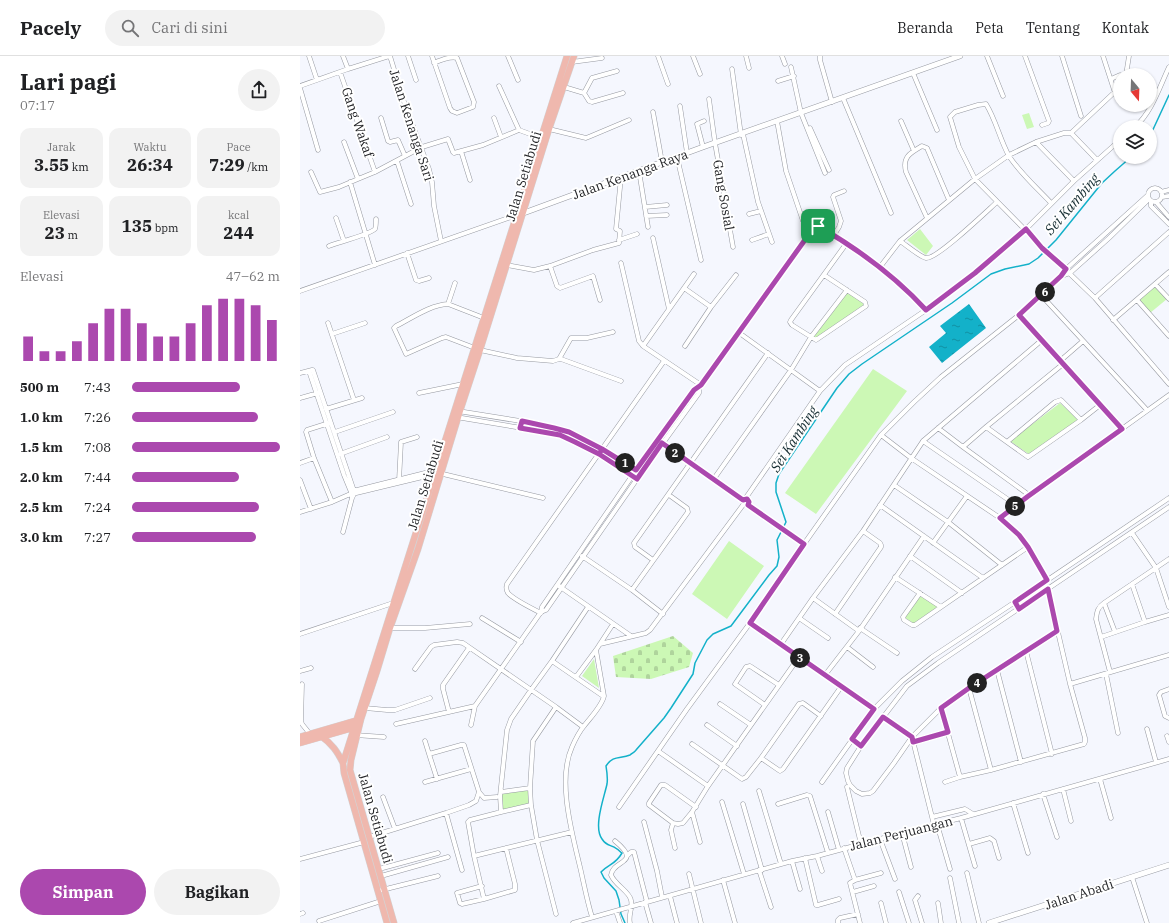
<!DOCTYPE html>
<html lang="id">
<head>
<meta charset="utf-8">
<style>
	:root { --surface:#fff; --page:#f2f2f2; --text:#202124; --muted:#757577; --line:#e0e0e0; --accent:#ab48ae }
	body { margin:0; font-family:"IBM Plex Serif",serif; background:var(--page); color:var(--text); height:100vh; display:flex; flex-direction:column; font-size:15px; white-space:nowrap }
	* { box-sizing:border-box; margin:0 }
	p { font-size:13px; color:var(--muted) }
	.icon { flex:none; width:22px; height:22px; fill:none; stroke:currentColor; stroke-width:2; stroke-linecap:round; stroke-linejoin:round }
	.map { position:relative; flex:1; overflow:hidden }
	.side { display:flex; flex-direction:column; background:var(--surface); width:300px }
	.side>* { flex:none }
	.needle { width:26px; rotate:161deg }
	.tools { position:absolute; left:813px; top:12px; display:grid; gap:8px }
	.tools a { display:grid; place-items:center; width:44px; height:44px; border-radius:50%; background:var(--surface); box-shadow:0 1px 3px #0004; font-size:20px }
	.pin { position:absolute; display:grid; place-items:center; width:34px; height:34px; color:#fff; margin:-17px; border-radius:8px; box-shadow:0 2px 6px #0006 }
	.km { position:absolute; width:20px; height:20px; margin:-10px; border-radius:50%; background:#222; color:#fff; font-size:11px; line-height:20px; text-align:center }
	.round { display:grid; place-items:center; flex:none; width:42px; height:42px; border-radius:21px; background:var(--page) }
	.head { display:flex; align-items:center; justify-content:space-between; height:68px; padding:0 20px }
	h1 { font-size:22px; font-weight:700; line-height:30px }
	.metrics { display:grid; grid-template-columns:repeat(3,1fr); gap:6px; height:68px; padding:4px 20px }
	.metrics div { display:grid; align-content:center; border-radius:10px; background:var(--page); text-align:center }
	.metrics b { font-size:17px; font-weight:700 }
	.metrics small { font-size:11px; font-weight:400 }
	.metrics p { font-size:11px }
	.chart { height:112px; padding:8px 20px }
	.chart p { display:flex; justify-content:space-between }
	.chart svg { width:100%; height:72px; margin-top:4px; stroke:var(--accent); stroke-width:6 }
	.action { display:flex; gap:8px; margin-top:auto; padding:8px 20px }
	.action a { flex:1; height:46px; border-radius:24px; background:var(--accent); color:#fff; font-size:16px; font-weight:700; line-height:46px; text-align:center }
	.action a+a { background:var(--page); color:var(--text) }
	ul { padding:0 20px; list-style:none; font-size:13px }
	li { display:grid; grid-template-columns:64px 48px 1fr; align-items:center; height:30px }
	li i { height:10px; border-radius:5px; background:var(--accent) }
	header { display:flex; align-items:center; gap:24px; box-sizing:border-box; height:56px; padding:0 20px; background:var(--surface); border-bottom:1px solid var(--line) }
	header strong { font-size:19px }
	nav { display:flex; gap:22px; margin-inline-start:auto; font-size:14px }
	.search { width:280px; height:36px; background:var(--page); display:flex; align-items:center; gap:10px; box-sizing:border-box; padding:0 14px; border-radius:22px; color:var(--muted); font-size:15px }
	main { display:flex; flex:1; min-height:0 }
	.map>svg:first-child { display:block }
	.green { fill:#ccf8b5 }
	.cemetery { fill:url(#cemetery-stones) }
	.water { fill:url(#water-ripples) }
	.lines { fill:none; stroke-linecap:round; stroke-linejoin:round }
	.stream { stroke:#13b1c9; stroke-width:1.5 }
	.minor-casing { stroke:#9699a1; stroke-width:5 }
	.tertiary-casing { stroke:#9699a1; stroke-width:6 }
	.primary-casing { stroke:#d3d3d4; stroke-width:7 }
	.minor { stroke:#fff; stroke-width:4 }
	.tertiary { stroke:#fff; stroke-width:5 }
	.primary { stroke:#efb8ae; stroke-width:6 }
	.route-casing { stroke:#fff; stroke-width:8 }
	.route { stroke:#ab48ae; stroke-width:5 }
	.labels { text-anchor:middle; stroke-width:4; stroke-linejoin:round; paint-order:stroke }
	.street-label { font-size:13px; fill:#242528; stroke:#fff }
	.water-label { font-size:14px; font-style:italic; fill:#172e33; stroke:#fff }
</style>
</head>
<body>
<header>
<strong>Pacely</strong>
<div class="search"><svg class="icon" aria-label="search" viewBox="0 0 24 24"><circle cx="10" cy="10" r="6"/><path d="M15 15l6 6"/></svg>Cari di sini</div>
<nav><a>Beranda</a><a>Peta</a><a>Tentang</a><a>Kontak</a></nav>
</header>
<main>
<section class="side">
<div class="head"><div><h1>Lari pagi</h1><p>07:17</p></div><a class="round"><svg class="icon" aria-label="share" viewBox="0 0 24 24"><path d="M12 15V3M7 8l5-5 5 5M5 13v7h14v-7"/></svg></a></div>
<div class="metrics">
<div><p>Jarak</p><b>3.55<small> km</small></b></div>
<div><p>Waktu</p><b>26:34</b></div>
<div><p>Pace</p><b>7:29<small> /km</small></b></div>
</div>
<div class="metrics">
<div><p>Elevasi</p><b>23<small> m</small></b></div>
<div><b>135<small> bpm</small></b></div>
<div><p>kcal</p><b>244</b></div>
</div>
<div class="chart"><p><span>Elevasi</span>47–62 m</p>
<svg viewBox="0 0 160 44" preserveAspectRatio="none"><path d="M5 44V29M15 44V38M25 44V38M35 44V32M45 44V21M55 44V12M65 44V12M75 44V21M85 44V29M95 44V29M105 44V21M115 44V10M125 44V6M135 44V6M145 44V10M155 44V19"/></svg>
</div>
<ul>
<li><b>500 m</b>7:43<i style="width:73%"></i></li>
<li><b>1.0 km</b>7:26<i style="width:85%"></i></li>
<li><b>1.5 km</b>7:08<i style="width:100%"></i></li>
<li><b>2.0 km</b>7:44<i style="width:72%"></i></li>
<li><b>2.5 km</b>7:24<i style="width:86%"></i></li>
<li><b>3.0 km</b>7:27<i style="width:84%"></i></li>
</ul>
<div class="action"><a>Simpan</a><a>Bagikan</a></div>
</section>
<div class="map">
<svg width="869" height="867" viewBox="0 0 869 867">
	<defs>
		<pattern id="cemetery-stones" width="16" height="16" patternUnits="userSpaceOnUse"><rect width="16" height="16" fill="#ccf8b5"/><path d="M2 7V4a2 2 0 0 1 4 0v3zM10 15v-3a2 2 0 0 1 4 0v3z" fill="#afd49c"/></pattern>
		<pattern id="water-ripples" width="26" height="14" patternUnits="userSpaceOnUse"><rect width="26" height="14" fill="#13b1c9"/><path d="M2 4q2-2 4 0t4 0M15 11q2-2 4 0t4 0" fill="none" stroke="#1190a3"/></pattern>
	</defs>
	<rect width="100%" height="100%" fill="#f5f7fe"/>
	<path class="green" d="M729 57 734 71 727 73 722 59Z
		M620 173 633 190 626 199 607 184Z
		M854 230 867 243 850 257 839 244Z
		M548 235 565 249 515 283 511 281Z
		M573 313 607 335 516 458 485 437Z
		M760 347 779 364 730 399 710 385Z
		M429 485 464 510 427 563 392 538Z
		M620 538 641 551 614 568 604 561Z
		M294 603 299 632 282 620Z
		M229 732 231 748 203 754 201 737Z"/>
	<path class="cemetery" d="M373 580 393 597 389 611 351 623 316 621 313 600Z"/>
	<path class="water" d="M669 248 686 272 642 307 629 291 646 277 640 270Z"/>
	<g class="lines">
		<path class="stream" d="M850 80 869 39
			M325 867 321 858 319 844 316 835 304 822 301 816C310 807 315 809 322 797 321 797 318 793 317 793 311 788 307 791 302 783 293 771 304 742 307 728 308 722 307 716 306 710 313 699 320 703 330 699 331 698 336 695 336 694L364 662 371 652 393 618 395 607 407 584 413 578 431 570 469 519 477 510 479 501 477 484 486 466 476 436V427L479 418 537 332 549 318 562 308 652 247 691 218 705 213 729 208 738 202 756 184 802 127 815 115 831 101"/>
		<defs>
			<path id="minor" d="M9 0 17 24
				M43 0 48 13
				M90 0 103 43 129 113 132 126 134 150 141 185
				M108 0 116 24
				M132 0 150 52 152 55 157 57 173 51 174 46 157 2C150 0 141 4 134 7
				M208 0 218 24
				M358 0 368 28
				M393 0 400 18
				M446 0 449 12
				M482 0 485 8
				M520 0V4L532 46
				M687 0 703 40
				M725 0 749 65 748 67 742 69
				M762 0 781 60
				M803 0 815 37
				M272 6 302 2
				M491 11 501 57 525 117
				M432 13 441 79
				M40 16 75 116
				M613 17 637 74
				M826 19 829 0
				M811 23 820 19
				M478 25 494 20
				M0 30 48 13 89 0
				M199 30 219 74
				M264 31 284 37 289 45 292 46 323 37
				M0 32 18 94
				M284 37 292 22 317 15
				M543 42 591 157
				M409 43 415 87 433 191
				M380 50 387 97
				M353 56 362 106
				M81 62 88 85 90 86 98 84 105 100
				M194 62 201 81
				M477 65 486 115 503 165
				M601 65 614 95
				M835 71C852 56 859 32 869 11
				M510 72 529 114
				M249 73 286 82 291 80 329 64
				M771 77 820 31
				M443 78 458 146 472 186
				M44 86 58 123
				M736 86 774 125
				M403 91 397 68 404 65
				M161 95 170 124
				M377 101 401 204
				M97 105 111 148
				M339 115 348 171
				M11 116 20 136 39 131 58 123 75 116 122 91 148 83 153 96 154 97 183 89 219 74 241 82
				M50 126 75 209
				M848 139a7 7 0 1 1 14 0a7 7 0 1 1-14 0Z
				M861 136 869 134
				M862 141 869 140
				M851 145V150L869 168
				M856 146 869 161
				M751 147C738 133 719 116 709 100 700 84 696 64 686 48L678 49 655 56 650 61 659 91 675 123 742 191 795 242 869 328
				M345 151 367 149
				M449 158 461 155
				M346 160 367 159
				M36 162 44 185
				M627 162 606 116C602 101 610 97 622 90L627 92 649 144
				M534 179 539 171 541 165 533 141 534 139 544 135
				M353 182 369 253
				M319 184 337 178
				M452 184 469 178
				M600 185C606 189 620 201 626 202 636 204 688 154 697 146
				M29 190C36 187 71 178 75 173 76 171 76 166 76 163
				M107 197 116 224 119 225 129 222
				M321 207 339 285 343 290 401 329
				M207 209 234 214 250 210 293 194 319 187 320 175 316 173 321 121
				M250 210 257 230 260 232 293 220 300 244
				M580 211 600 185 675 123 709 99 736 86 764 77H771L797 104
				M524 219 565 246 566 250 516 284 492 269 490 266 491 264 546 188
				M762 220 770 217 809 182 849 143
				M855 228 869 243
				M384 232 411 251 385 290
				M0 235 217 159
				M741 239 847 354
				M795 242 869 176
				M837 244 869 280
				M148 248 155 227
				M411 251 436 219
				M719 259 822 373
				M184 262 148 248C130 249 112 262 96 270L94 272 106 298 142 282 146 281 180 294 217 302 253 305 259 303H261L321 325
				M813 264 869 216
				M28 267 54 344
				M438 276 520 335
				M32 278 65 267
				M343 290 394 218
				M259 303 271 282H287L313 276
				M760 305 783 285
				M9 315 44 419 51 436 52 441
				M0 317 12 314H13L54 435V438L52 442 43 476
				M119 337 163 328
				M0 342 18 337
				M26 353 62 342
				M158 355 239 368 269 376 302 393 337 415
				M156 361 240 375 259 379 275 386 299 398 333 420
				M29 367 7 374 6 376 14 402 32 446
				M686 371 728 401 781 364 800 349
				M638 372 663 391 729 439
				M35 376 93 356
				M581 379 611 402 700 462 719 479 728 491 747 524
				M623 385 716 449
				M707 386 755 346 761 344 781 364
				M361 387 443 444
				M663 391 686 371 763 308
				M40 398 87 381
				M0 407 14 402
				M0 424 11 453
				M413 424 491 314 511 281 547 234
				M99 425 101 386 117 381
				M594 429 648 466 702 509
				M53 435 137 414
				M445 443 520 335 545 309 626 254 675 217 726 173 774 125 820 84
				M448 449 504 488
				M580 449 683 522
				M0 456 32 446 48 439 135 418H143L243 442
				M700 462 727 441 869 339
				M832 477 856 512 869 551
				M633 487 667 440
				M282 500 332 534 363 558
				M610 500 662 537
				M353 504 335 491 334 487 468 297
				M595 521 641 551
				M259 530 331 580
				M332 534 388 456 387 452 369 439
				M620 537 603 561 604 564 612 569H615L728 491
				M513 542 559 575
				M804 547 815 576
				M241 556 242 551 332 420 394 334 399 331 512 174 517 170H518C558 193 595 220 626 254
				M241 557C233 553 213 543 208 537 206 534 206 531 207 528L364 305
				M535 558 581 491V489L580 487 563 475
				M182 562 221 586
				M499 562 528 582
				M845 566 869 559
				M450 567 574 653
				M90 572H125L170 568
				M560 572 597 597
				M757 575 669 632 641 652 612 681 594 707 573 735 570 737 562 738 556 735 550 729 548 725 546 717 547 712 561 690 607 630 638 607 869 451
				M0 578 93 547
				M801 581 845 566 832 528
				M300 588 346 577 350 574 443 449
				M481 588 513 542 563 475 623 385 742 284
				M547 591 573 611
				M726 595 752 698
				M252 605 303 640
				M115 613 131 591 134 589 157 586 163 587 256 651 283 671
				M697 614 721 706
				M0 615 11 612
				M810 616 796 563C797 555 798 551 804 547L869 503
				M806 618 818 677
				M525 619 559 575 624 480
				M276 621 296 594 313 568
				M2 628 1 665 2 668 10 678
				M770 628 869 599
				M669 632 691 714
				M869 633 861 636 859 639 865 660 869 662
				M420 648 451 669
				M465 649 435 628 446 611 450 610 479 629
				M256 651 233 685 230 732 231 749 237 784 256 858
				M65 652 87 654H95L130 642
				M641 652 660 721 691 714 784 688 785 686V682L770 628 748 533
				M149 656 143 633V629L169 592
				M583 661 612 681 634 769
				M96 668 175 650 241 556 246 554 337 423 399 337V331
				M171 669 175 650
				M407 669 437 690
				M847 673 856 706
				M55 679 84 681
				M867 680 869 686
				M552 683 561 690
				M613 686 648 676
				M392 688 442 723 446 721 461 702 499 648 503 647 521 660
				M358 695 408 730
				M129 698 137 723
				M461 702 480 715 483 713 541 631
				M800 723 811 762
				M125 726 171 713
				M522 726 574 653 602 625 632 601 715 546 869 442
				M645 726 660 721
				M547 731 561 788
				M763 733 771 765
				M459 735 481 808
				M179 736 184 742 197 741
				M201 736 230 732
				M743 738 757 781
				M83 741 95 773
				M422 746 444 818
				M713 747 728 797
				M443 748 462 814
				M478 748 507 739 510 740 528 797
				M319 751 387 653 450 567 504 488 581 379 614 346 641 321 719 259 761 220 766 213 848 139
				M201 756 200 740 207 674 211 663 231 634 252 605 288 551
				M392 756 400 786
				M528 756 539 794
				M146 757 162 814
				M632 761 665 753 673 758
				M661 762 675 810
				M344 766 357 815 362 841
				M373 767 349 749V747L361 729H365L396 751
				M637 768 650 813
				M602 777 611 811
				M69 781 146 757 169 749 176 745 179 736 164 689H161L129 698 125 685
				M580 783 595 823
				M315 785C343 808 313 803 311 819 315 829 329 835 331 844 333 852 328 859 330 867
				M669 788 690 782 694 785 699 802
				M375 792 371 774 373 767 378 768 383 767 392 756 408 730 499 601
				M544 792 555 824
				M174 800 272 776
				M327 800 331 796H334L347 846
				M517 800 522 815
				M505 802 516 849H518L539 843
				M0 803 64 786
				M492 805 500 833
				M79 813 138 797
				M459 814 471 851
				M667 817 679 867
				M389 818 401 867
				M81 820 148 801
				M832 821 847 867
				M650 822 659 867
				M423 824 435 867
				M182 830 157 837 160 847 162 848 184 843 215 834V828L206 792
				M82 834 138 820
				M553 836 574 830
				M599 836 609 867
				M370 840 377 867
				M618 840 615 844 622 867
				M184 843 174 800 168 766 170 764 201 756 231 749
				M345 846 351 867
				M581 847 586 867
				M638 847 641 867
				M316 855 320 867
				M0 858 3 857
				M292 861C287 845 284 828 280 811 272 777 257 724 272 691 275 684 279 676 284 670 290 662 302 650 304 640L296 594
				M19 865 81 845
				M273 867 492 805 517 800 602 777 661 762 869 703
				M538 867V864L540 862 558 858
				M560 867 550 827 555 824 581 817"/>
			<path id="tertiary" d="M221 158 403 91 660 0
				M689 867 869 809"/>
			<path id="primary" d="M21 680C32 688 37 695 43 707
				M0 681 58 664
				M0 687 56 671
				M87 867 44 717 43 707 267 0
				M94 867 50 714 51 704 61 663 77 615 90 572 118 493 160 355 180 294 249 73 274 0"/>
		</defs>
		<use href="#minor" class="minor-casing"/>
		<use href="#tertiary" class="tertiary-casing"/>
		<use href="#primary" class="primary-casing"/>
		<use href="#minor" class="minor"/>
		<use href="#tertiary" class="tertiary"/>
		<use href="#primary" class="primary"/>
	</g>
	<g class="lines">
		<defs>
			<path id="route" d="M518 170H517L512 174 401 329 394 334 336 414 302 393 299 398 275 386 260 379 220 372 222 365 254 372 269 376 302 393 299 398 337 423 362 387 443 444 447 443 449 446 448 449 504 488 450 567 574 653 552 683 561 690 583 661 612 681 613 686 648 676 641 652 669 632 757 575 748 533 719 553 715 546 747 524 728 491 719 479 700 462 727 441 822 373 719 259 761 220 766 213 742 192 726 173 675 217 626 254C595 220 558 193 518 170"/>
		</defs>
		<use href="#route" class="route-casing"/>
		<use href="#route" class="route"/>
	</g>
	<g class="labels">
		<g class="street-label">
			<text transform="translate(58 66) rotate(71)" y="5">Gang Wakaf</text>
			<text transform="translate(112 69) rotate(72)" y="5">Jalan Kenanga Sari</text>
			<text transform="translate(330 118) rotate(-20)" y="5">Jalan Kenanga Raya</text>
			<text transform="translate(223 120) rotate(-73)" y="5">Jalan Setiabudi</text>
			<text transform="translate(424 139) rotate(80)" y="5">Gang Sosial</text>
			<text transform="translate(125 429) rotate(-73)" y="5">Jalan Setiabudi</text>
			<text transform="translate(76 762) rotate(74)" y="5">Jalan Setiabudi</text>
			<text transform="translate(601 777) rotate(-14)" y="5">Jalan Perjuangan</text>
			<text transform="translate(779 838) rotate(-18)" y="5">Jalan Abadi</text>
		</g>
		<g class="water-label">
			<text transform="translate(772 148) rotate(-49)" y="5">Sei Kambing</text>
			<text transform="translate(494 383) rotate(-57)" y="5">Sei Kambing</text>
		</g>
	</g>
</svg>
<div class="tools">
<a><svg class="needle" viewBox="-14 -14 28 28"><path d="M0-13l5 13h-10z" fill="#e53935"/><path d="M0 13l5-13h-10z" fill="#757577"/></svg></a>
<a><svg class="icon" aria-label="layers" viewBox="0 0 24 24"><path d="M12 4l9 5-9 5-9-5zM3 14l9 5 9-5"/></svg></a>
</div>
<div class="pin" style="left:518px;top:170px;background:#1e9e55"><svg class="icon" aria-label="arrive" viewBox="0 0 24 24"><path d="M6 21V4h12l-3 4 3 4H6"/></svg></div>
<b class="km" style="left:325px;top:407px">1</b>
<b class="km" style="left:375px;top:397px">2</b>
<b class="km" style="left:500px;top:602px">3</b>
<b class="km" style="left:677px;top:627px">4</b>
<b class="km" style="left:715px;top:450px">5</b>
<b class="km" style="left:745px;top:236px">6</b>
</div>
</main>
</body>
</html>
